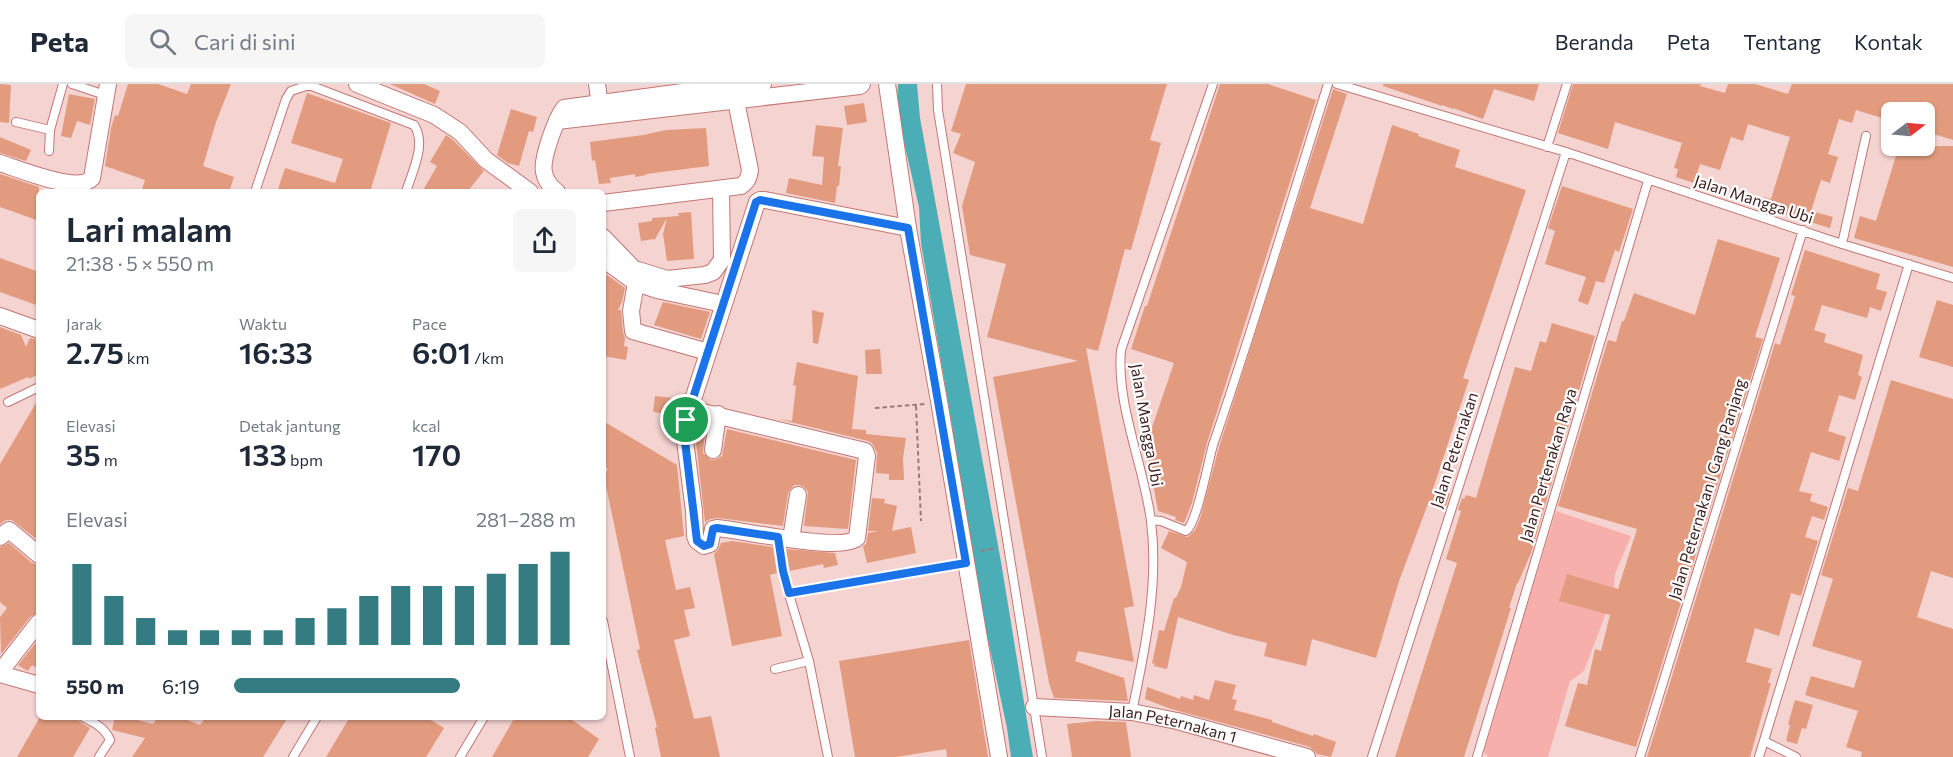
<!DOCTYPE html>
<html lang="id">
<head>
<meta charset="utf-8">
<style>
	:root { --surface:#fff; --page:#f6f6f7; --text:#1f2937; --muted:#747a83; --line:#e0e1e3; --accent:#347c82 }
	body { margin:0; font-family:Commissioner,sans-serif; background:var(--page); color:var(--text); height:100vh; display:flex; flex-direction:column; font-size:22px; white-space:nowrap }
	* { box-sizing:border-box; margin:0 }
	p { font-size:20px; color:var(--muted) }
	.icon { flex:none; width:33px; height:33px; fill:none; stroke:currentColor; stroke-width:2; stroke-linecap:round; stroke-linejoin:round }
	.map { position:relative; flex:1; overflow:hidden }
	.sheet { position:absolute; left:36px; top:105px; width:570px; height:531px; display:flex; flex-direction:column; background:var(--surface); border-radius:9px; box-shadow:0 2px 4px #0004 }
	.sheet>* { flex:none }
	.needle { width:39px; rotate:74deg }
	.controls { position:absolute; left:1881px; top:18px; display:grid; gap:12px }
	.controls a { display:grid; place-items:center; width:54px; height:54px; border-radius:9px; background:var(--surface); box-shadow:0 2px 4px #0004; font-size:30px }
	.pin { position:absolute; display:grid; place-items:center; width:51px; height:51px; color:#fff; margin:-26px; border:3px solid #fff; border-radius:50%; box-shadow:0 2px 6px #0007 }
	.round { display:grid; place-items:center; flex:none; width:63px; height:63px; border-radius:9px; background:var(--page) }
	.overview { display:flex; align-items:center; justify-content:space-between; height:102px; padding:0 30px }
	h1 { font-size:33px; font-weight:600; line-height:45px }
	.stats { display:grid; grid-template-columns:repeat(3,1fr); gap:9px; height:102px; padding:6px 30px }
	.stats div { display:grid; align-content:center }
	.stats b { font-size:30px; font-weight:600 }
	.stats small { font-size:16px; font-weight:400 }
	.stats p { font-size:16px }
	.chart { height:168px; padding:12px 30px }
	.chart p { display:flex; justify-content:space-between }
	.chart svg { width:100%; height:108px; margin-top:6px; stroke:var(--accent); stroke-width:6 }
	ul { padding:0 30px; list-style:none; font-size:20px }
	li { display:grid; grid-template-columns:96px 72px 1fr; align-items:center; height:45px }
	li i { height:15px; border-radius:8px; background:var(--accent) }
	header { display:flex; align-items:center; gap:36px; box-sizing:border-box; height:84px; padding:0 30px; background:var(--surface); border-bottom:2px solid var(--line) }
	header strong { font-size:28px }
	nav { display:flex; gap:33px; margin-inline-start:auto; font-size:21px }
	.search { width:420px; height:54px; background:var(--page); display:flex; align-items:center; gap:15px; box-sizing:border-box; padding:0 21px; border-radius:9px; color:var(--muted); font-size:22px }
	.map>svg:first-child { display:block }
	.green { fill:#f7afab }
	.water { fill:#4badb5 }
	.building { fill:#e29b7e }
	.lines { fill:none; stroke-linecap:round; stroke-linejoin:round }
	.lane-casing { stroke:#c27774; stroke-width:10 }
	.street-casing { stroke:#c27774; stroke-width:18 }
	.path { stroke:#9a7a79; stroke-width:2; stroke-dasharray:4.5 3; stroke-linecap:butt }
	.lane { stroke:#fff; stroke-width:8 }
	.street { stroke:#fff; stroke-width:16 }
	.route-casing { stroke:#fff; stroke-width:12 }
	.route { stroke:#1a73e8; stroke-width:8 }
	.labels { text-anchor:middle; stroke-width:4.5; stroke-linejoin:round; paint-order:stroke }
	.street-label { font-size:16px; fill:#3d1f1e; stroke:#fdfdfd }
</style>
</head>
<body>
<header>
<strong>Peta</strong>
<div class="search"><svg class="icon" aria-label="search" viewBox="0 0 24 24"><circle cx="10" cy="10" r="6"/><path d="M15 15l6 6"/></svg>Cari di sini</div>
<nav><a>Beranda</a><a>Peta</a><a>Tentang</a><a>Kontak</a></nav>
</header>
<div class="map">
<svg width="1953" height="673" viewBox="0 0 1953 673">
	<rect width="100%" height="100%" fill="#f5d3d1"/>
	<path class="green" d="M1556 427 1631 452 1615 490 1614 503 1606 529 1584 587 1570 597 1548 673H1488L1484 668 1520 544Z"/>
	<path class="water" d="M898 0H917L920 34 1001 478 1033 673H1011L1007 644 967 457 952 342 921 159 919 123 897 28Z"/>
	<path class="building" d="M0 0 11 1 9 39 0 38Z
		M128 0H158L187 10 191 0H231L216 38 203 82 234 93 229 108H141L145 96 105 82 111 44 115 31 118 32Z
		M390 0H424L440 7 435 20Z
		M966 0H1167L1150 56 1161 59 1131 166 1125 165 1098 267 1086 264 1134 522 1124 524 1134 578 1078 567 1075 577 1124 594 1128 617 1054 614 1049 599 993 293 1078 277 987 253 1006 180 970 171 962 122 975 78 953 69 961 50 951 47Z
		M1220 0H1268L1316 16 1207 359 1192 419 1184 439 1175 436 1176 433 1158 427 1146 361 1174 279 1131 265 1145 222H1147Z
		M1383 0H1539L1534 17 1494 5 1483 35 1453 24V25L1442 21V22L1383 2Z
		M1573 0H1701L1700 2 1725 9 1728 0H1755L1788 10 1792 0H1953V56L1924 47V28H1892V37L1856 26 1852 39 1839 35 1828 70 1838 73 1830 99 1821 96 1811 127 1833 133 1830 144 1761 123 1764 113 1771 115 1790 53 1748 40 1743 57 1731 53 1720 86 1700 80 1694 99 1676 93 1678 85 1674 84 1682 59 1615 38 1608 65 1558 49Z
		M1333 5 1347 10 1310 124 1363 140 1392 41 1419 50 1418 52 1460 66 1455 83 1526 106 1463 294 1469 296 1433 405 1450 410 1446 422 1429 417 1399 497 1376 574 1312 555 1306 582 1264 572 1267 559 1233 551 1178 533 1167 585 1154 582 1155 579 1152 580 1159 546 1164 547 1174 514H1176L1181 503 1187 478 1161 464 1169 447 1188 453 1195 446 1200 435 1219 363Z
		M307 9 391 39 370 108H277L285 84 335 99 343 75 291 59Z
		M69 10 95 15 90 41 77 37 71 54 61 52Z
		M864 19 867 38 847 41 844 22Z
		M511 25 537 33 533 48 529 47 519 82 508 79 497 71Z
		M816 41 843 44 838 82H841L839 102H837L835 119 786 109 789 94 822 101 824 73 812 72Z
		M706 44 709 82 646 90V91L635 93V90L610 94 611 99 599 100 595 76 592 77 590 58 643 51 666 46Z
		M446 51 453 56 484 87 467 108H422L437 82 430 78Z
		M0 53 31 66 26 77 0 69Z
		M1899 62H1953V183L1854 154 1860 132 1876 137Z
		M0 90 39 103V137L0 123Z
		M1562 102 1633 125 1619 168 1615 166 1604 199 1596 197 1588 221 1578 217 1586 193 1545 180 1555 147 1548 144Z
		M691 128 694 175 667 177 663 150 667 134 654 157V155L641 157 638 139 652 137V134L679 132 678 129Z
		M1718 155 1780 174 1755 253 1763 255 1636 663 1565 642 1578 599 1587 601 1595 565 1601 567 1610 531 1559 517 1567 490 1618 505 1637 445 1558 422 1608 256 1616 258 1622 237H1624L1634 209 1695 231Z
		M1805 166 1880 190 1876 205 1887 208 1881 227 1870 223 1867 234 1822 221 1814 246 1826 250 1824 258 1863 271 1858 291 1862 293 1855 316 1839 311 1828 347 1846 353 1839 377 1811 368 1799 407 1812 410 1810 417 1828 423 1824 436 1812 432 1805 453 1818 457 1801 512 1791 509 1779 552 1755 544 1746 578 1772 585 1768 599H1771L1750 673H1647L1775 259 1780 261 1795 212 1791 211Z
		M0 174 39 188V222L0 208Z
		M603 188 625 204 622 218 618 226H621L623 248 625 254 624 262 628 263 626 276 603 272Z
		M1937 216 1953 221V283L1919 273Z
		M663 218 710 228 701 255 654 241Z
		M812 226 824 229 818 260 813 259Z
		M1552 239 1595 252 1531 469 1518 499H1517L1509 524H1511L1464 673H1395L1457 479 1446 475 1461 427 1458 426 1462 414 1464 415 1466 411 1476 414 1515 283 1531 287 1540 257 1546 259Z
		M0 243 21 251 26 263 30 254 39 256V290L29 295 28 293 0 305Z
		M880 265 882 290H866L865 266Z
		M797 278 858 292 852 345 866 346V350L906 354 903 374 904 396H889V390L876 389 877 369 872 359 868 357 778 335 792 337 796 302 793 301Z
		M1891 296 1953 315V494L1931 487 1917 533 1953 545V673H1861L1862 668 1846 663 1858 627 1805 611 1811 592 1854 604 1862 577 1812 562 1833 495 1821 491 1848 404 1858 407Z
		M655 312 682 315 677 331 653 328Z
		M39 314V457L12 436H6L0 440V380Z
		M603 337 677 381 684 452 665 456 676 506 690 503 695 524 684 526 690 552 674 556 694 635 711 632 720 673H661L655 644 657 643 637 566 640 565 604 392 608 385 603 381Z
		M706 340 703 369 711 376 717 375 722 372 727 345 856 376 848 445 804 442 808 408 804 403 799 401H794L788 409 783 442 718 434 710 435 705 438 695 349 696 342 705 343Z
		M872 414 885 415 884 419 897 422 892 447 911 443 916 469 867 479 863 462 866 460 868 449 878 447H868Z
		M732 457 773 463 777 489 770 491 782 552 732 562 714 470 718 466 721 459Z
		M9 459 32 479 39 481V528L31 532 1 570 0 533 7 524 0 518V463Z
		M786 465 835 469 838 481 824 484 823 480 790 487Z
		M39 555V585L32 581 28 587 26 586 18 581Z
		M969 556 988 673H947L946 665 896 673H855L839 577Z
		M1215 596 1236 601 1232 615 1237 616 1234 626 1272 636V638L1313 652 1314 650 1336 658 1331 673 1317 670 1310 663 1171 625 1145 615 1147 603 1180 615 1181 612 1193 616 1194 611 1209 616Z
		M1795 616 1813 621 1806 645 1802 644 1797 660 1786 657 1790 641 1788 640Z
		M40 633H76L80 638 90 644 73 673H17Z
		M115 633H125L153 640 156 636 179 633 200 641 206 633H288L263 673H132L145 654 112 646Z
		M350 633H426L444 644 426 673H326Z
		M515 633H568L599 655 588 673H492Z
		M1096 637 1126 638 1131 673H1072L1067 640Z"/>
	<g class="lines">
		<defs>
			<path id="lane" d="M72 0 105 11
				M937 0 938 26 1042 673
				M1337 0 1566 68 1842 160 1953 194
				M16 38 50 46
				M1547 63 1567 0
				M49 67 50 46 63 0
				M255 108 286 15 291 7 309 1 414 41C427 60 412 88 406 108
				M1842 160 1866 52
				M8 318 39 303
				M1151 436 1161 437 1186 447C1197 440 1208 378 1213 361 1254 242 1290 120 1328 0
				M778 453 785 497 809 577 828 673
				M789 509 966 479
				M603 537 630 673
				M775 585 809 577
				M1132 628C1145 565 1159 501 1151 437 1144 382 1116 321 1121 266L1213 0
				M83 633C95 639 105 644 110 656L99 673
				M1764 657 1796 673
				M293 673 317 633
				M460 673 484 633
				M1372 673 1566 68
				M1477 673 1648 97
				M1640 673 1803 146
				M1759 673 1909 180"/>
			<g id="street">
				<path d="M357 0 434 31 460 48 486 76 530 108"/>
				<path d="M597 0 601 29"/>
				<path d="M887 0 908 144 939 317 999 673"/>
				<path d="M557 37 860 2 862 0"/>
				<path d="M0 79C19 85 78 110 92 94L108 0"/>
				<path d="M557 108C551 103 545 96 544 88 541 75 556 35 564 24L697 6 763 0"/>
				<path d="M603 119 741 102C747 98 749 94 750 86L736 17 732 7"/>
				<path d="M603 153 634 185 638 186 667 195 705 191 713 188 722 176 721 105"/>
				<path d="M603 175 636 199 631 227 633 247 708 268"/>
				<path d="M636 199 657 206 723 220"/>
				<path d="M0 232 39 246"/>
				<path d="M690 325 865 367 867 372 857 454C841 469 742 446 717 444L713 445 710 460 704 462 697 457 695 452 694 427 684 349 686 337 757 118 760 116H765L908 144"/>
				<path d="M713 366 718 330"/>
				<path d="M0 453 9 446 39 471"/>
				<path d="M791 455 798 411"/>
				<path d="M0 588 39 538"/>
				<path d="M0 590 39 601"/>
				<path id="s1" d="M1034 623 1132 628 1177 637 1307 673"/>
			</g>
		</defs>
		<use href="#lane" class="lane-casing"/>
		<use href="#street" class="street-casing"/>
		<path class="path" d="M916 322 921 437
			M875 324 925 320
			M981 467 996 464"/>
		<use href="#lane" class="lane"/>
		<use href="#street" class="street"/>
	</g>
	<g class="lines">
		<defs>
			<path id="route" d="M760 116 908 144 966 479 789 509 783 487 778 453 717 444 713 445 710 460 704 462 697 457 684 349 686 336 756 118Z"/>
		</defs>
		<use href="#route" class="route-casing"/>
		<use href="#route" class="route"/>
	</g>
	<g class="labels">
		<g class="street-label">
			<text transform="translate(1754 115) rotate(18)" y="6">Jalan Mangga Ubi</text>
			<text transform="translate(1147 341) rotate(80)" y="6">Jalan Mangga Ubi</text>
			<text transform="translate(1454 366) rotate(-72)" y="6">Jalan Peternakan</text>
			<text transform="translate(1548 381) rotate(-73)" y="6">Jalan Pertenakan Raya</text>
			<text transform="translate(1707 405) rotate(-73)" y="6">Jalan Peternakan I Gang Panjang</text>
			<text dy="6" stroke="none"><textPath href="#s1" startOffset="140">Jalan Peternakan 1</textPath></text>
		</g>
	</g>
</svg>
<div class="controls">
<a><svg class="needle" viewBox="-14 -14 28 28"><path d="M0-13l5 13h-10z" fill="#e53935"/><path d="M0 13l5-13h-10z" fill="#747a83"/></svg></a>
</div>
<div class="pin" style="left:686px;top:336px;background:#1e9e55"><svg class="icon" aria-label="arrive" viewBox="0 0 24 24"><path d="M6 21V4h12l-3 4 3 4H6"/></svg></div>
<section class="sheet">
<div class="overview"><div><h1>Lari malam</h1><p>21:38 · 5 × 550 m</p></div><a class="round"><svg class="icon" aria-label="share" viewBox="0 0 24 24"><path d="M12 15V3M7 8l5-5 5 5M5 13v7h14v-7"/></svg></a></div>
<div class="stats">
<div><p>Jarak</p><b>2.75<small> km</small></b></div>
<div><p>Waktu</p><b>16:33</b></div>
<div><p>Pace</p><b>6:01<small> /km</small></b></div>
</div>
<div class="stats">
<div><p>Elevasi</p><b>35<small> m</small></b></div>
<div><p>Detak jantung</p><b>133<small> bpm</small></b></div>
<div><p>kcal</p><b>170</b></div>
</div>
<div class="chart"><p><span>Elevasi</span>281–288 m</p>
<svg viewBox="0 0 160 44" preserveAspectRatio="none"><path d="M5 44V11M15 44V24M25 44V33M35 44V38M45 44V38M55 44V38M65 44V38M75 44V33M85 44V29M95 44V24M105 44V20M115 44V20M125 44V20M135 44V15M145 44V11M155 44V6"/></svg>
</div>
<ul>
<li><b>550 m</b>6:19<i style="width:66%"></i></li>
</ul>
</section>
</div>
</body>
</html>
